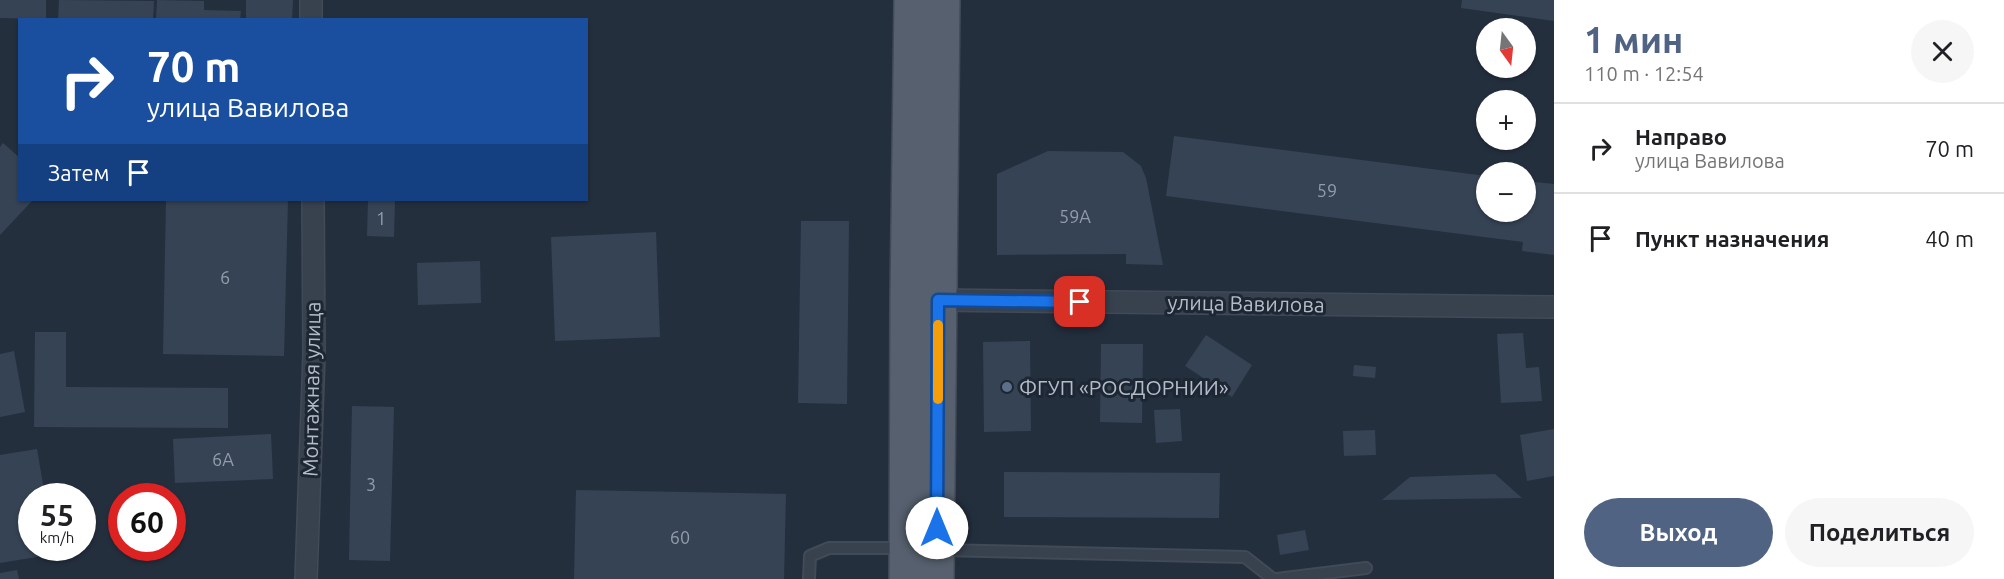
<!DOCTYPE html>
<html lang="ru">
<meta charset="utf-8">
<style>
:root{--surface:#fff;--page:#f6f6f6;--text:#202124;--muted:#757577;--line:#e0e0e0;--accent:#506383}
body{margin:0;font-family:Ubuntu,sans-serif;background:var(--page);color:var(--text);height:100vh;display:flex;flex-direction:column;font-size:22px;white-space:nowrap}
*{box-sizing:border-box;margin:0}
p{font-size:20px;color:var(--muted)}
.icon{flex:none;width:33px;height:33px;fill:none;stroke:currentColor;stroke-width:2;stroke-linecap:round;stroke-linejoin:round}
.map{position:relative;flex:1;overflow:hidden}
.drawer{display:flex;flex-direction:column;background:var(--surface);width:450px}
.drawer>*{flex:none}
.banner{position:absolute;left:18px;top:18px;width:570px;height:183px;border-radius:0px;box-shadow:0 2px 4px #0004;background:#1a4fa0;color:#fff;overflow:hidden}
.needle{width:39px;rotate:165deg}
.fabs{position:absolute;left:1476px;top:18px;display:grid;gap:12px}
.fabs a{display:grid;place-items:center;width:60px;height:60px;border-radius:50%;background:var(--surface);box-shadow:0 2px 4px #0004;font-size:30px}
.speed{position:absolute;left:18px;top:483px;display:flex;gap:12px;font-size:30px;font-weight:700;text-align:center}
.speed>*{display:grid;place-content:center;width:78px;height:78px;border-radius:50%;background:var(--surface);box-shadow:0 2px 4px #0004;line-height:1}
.speed small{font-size:15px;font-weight:400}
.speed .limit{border:9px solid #d22;background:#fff;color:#111}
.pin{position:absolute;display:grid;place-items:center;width:51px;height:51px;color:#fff;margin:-26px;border-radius:12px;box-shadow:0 3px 9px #0006}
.me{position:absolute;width:66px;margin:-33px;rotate:0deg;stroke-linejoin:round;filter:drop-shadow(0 0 4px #0008)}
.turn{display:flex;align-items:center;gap:21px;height:126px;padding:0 30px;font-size:27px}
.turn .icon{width:78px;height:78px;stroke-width:2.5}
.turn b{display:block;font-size:42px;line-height:51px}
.then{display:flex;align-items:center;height:57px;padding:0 30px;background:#0003;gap:12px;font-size:22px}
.round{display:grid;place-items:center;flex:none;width:63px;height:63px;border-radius:32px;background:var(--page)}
.headline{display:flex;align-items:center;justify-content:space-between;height:102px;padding:0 30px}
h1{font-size:36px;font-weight:600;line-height:45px;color:var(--accent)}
.button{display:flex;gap:12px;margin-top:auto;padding:12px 30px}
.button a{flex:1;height:69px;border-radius:36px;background:var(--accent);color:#fff;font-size:24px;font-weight:600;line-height:69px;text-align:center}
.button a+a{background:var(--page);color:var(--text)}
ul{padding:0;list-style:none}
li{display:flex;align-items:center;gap:18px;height:90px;padding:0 30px;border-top:2px solid var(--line)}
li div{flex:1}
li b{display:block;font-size:22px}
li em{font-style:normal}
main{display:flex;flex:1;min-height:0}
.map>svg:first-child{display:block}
.building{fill:#364354}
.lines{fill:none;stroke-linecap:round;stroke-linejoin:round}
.service-casing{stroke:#414a57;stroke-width:14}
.minor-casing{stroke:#414a57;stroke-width:24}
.primary-casing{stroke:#414a57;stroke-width:36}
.service{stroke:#38414e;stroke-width:10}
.minor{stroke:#38414e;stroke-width:21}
.primary{stroke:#56606e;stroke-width:33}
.route-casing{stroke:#114b97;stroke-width:15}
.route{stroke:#1a73e8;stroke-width:10}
.slow{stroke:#f59e0b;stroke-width:10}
.service-dot{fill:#5c6f8a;stroke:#1d2633;stroke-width:2}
.labels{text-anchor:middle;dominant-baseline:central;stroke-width:6;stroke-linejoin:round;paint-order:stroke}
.number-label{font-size:18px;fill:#929caa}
.street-label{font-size:21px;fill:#b4bcc9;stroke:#1d2633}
.poi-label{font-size:21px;fill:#b4bcc9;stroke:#1d2633;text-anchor:start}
</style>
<main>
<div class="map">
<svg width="1554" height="579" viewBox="0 0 1554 579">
<rect width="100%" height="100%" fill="#242f3e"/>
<path class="building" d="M0,0H46V19L0,18Z
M59,0L154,1L153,20H58Z
M157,0L204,1V10L241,11L240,20H156Z
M246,0H293L292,20H246Z
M1462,0H1554V21L1461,8Z
M1174,136L1486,176V212H1526V181L1554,184V255L1522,251L1523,242L1166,196Z
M3,143L20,158V200H33L0,235V147Z
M1048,151L1123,152L1141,166L1146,178L1163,265L1126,264V254L997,255V174Z
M166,200H288L284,356L163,354Z
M368,200H395L394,237L367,236Z
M801,221H849L847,404L798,403Z
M656,232L660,337L555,341L551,237Z
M480,261L481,303L418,305L417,263Z
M35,332H66V387L228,388V428L34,427Z
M1523,333L1526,368L1539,367L1542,401L1501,403L1497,334Z
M1206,335L1252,365L1232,397L1185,366Z
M1030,341L1031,431L984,432L983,342Z
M1101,344H1143L1142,423L1100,422Z
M14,351L25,412L0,417V354Z
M1354,365L1376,367L1375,378L1353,376Z
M352,406L394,407L390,561L349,560Z
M1180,409L1182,441L1156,443L1154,410Z
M1554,429V476L1527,481L1520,435Z
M1375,430L1376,455L1344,456L1343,431Z
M271,434L273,479L175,483L173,439Z
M37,449L45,496H32V548H54L55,554L0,563V455Z
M1004,472L1220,473L1219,518L1004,517Z
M1495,474L1522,498L1382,500L1410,477Z
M576,490L786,494L784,579H574Z
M1305,530L1309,550L1280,555L1277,535Z
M17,570L19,579H0V573Z"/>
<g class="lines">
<g class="service-casing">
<path id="service" d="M940,550L1245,557L1273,579
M809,579L810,556L829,548H903
M1277,579L1366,568"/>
</g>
<g class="minor-casing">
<path id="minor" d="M311,0V20
M938,300L1554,307
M306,579L314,354L313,200"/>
</g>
<g class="primary-casing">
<path id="primary" d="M906,579L907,299L911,0
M937,579L943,0"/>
</g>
<use href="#service" class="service"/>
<use href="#minor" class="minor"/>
<use href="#primary" class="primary"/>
</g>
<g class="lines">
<g class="route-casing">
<path id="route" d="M937,528L938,300L1080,302"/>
</g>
<use href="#route" class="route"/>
<path class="slow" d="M938,399V325"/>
</g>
<circle class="service-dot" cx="1007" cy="387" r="6"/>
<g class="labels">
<g class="number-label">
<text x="1327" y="190">59</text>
<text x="1075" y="216">59А</text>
<text x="381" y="218">1</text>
<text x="225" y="277">6</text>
<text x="223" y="459">6А</text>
<text x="371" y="484">3</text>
<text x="680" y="537">60</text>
</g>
<g class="street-label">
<text transform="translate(1246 303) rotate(1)">улица Вавилова</text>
<text transform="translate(311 389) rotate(-89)">Монтажная улица</text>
</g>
<g class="poi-label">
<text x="1019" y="387">ФГУП «РОСДОРНИИ»</text>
</g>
</g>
</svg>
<div class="fabs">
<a><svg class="needle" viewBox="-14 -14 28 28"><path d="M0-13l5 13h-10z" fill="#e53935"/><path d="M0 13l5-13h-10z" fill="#757577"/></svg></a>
<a>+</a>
<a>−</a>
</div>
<div class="speed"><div>55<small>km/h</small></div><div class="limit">60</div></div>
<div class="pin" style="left:1080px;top:302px;background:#d93025"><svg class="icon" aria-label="arrive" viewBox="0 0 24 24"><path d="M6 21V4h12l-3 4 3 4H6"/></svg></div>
<svg class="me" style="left:937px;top:528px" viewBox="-20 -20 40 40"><circle r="19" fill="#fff"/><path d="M0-13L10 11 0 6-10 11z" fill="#1a73e8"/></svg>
<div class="banner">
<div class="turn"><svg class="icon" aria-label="right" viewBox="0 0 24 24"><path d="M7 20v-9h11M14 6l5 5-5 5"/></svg><div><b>70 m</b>улица Вавилова</div></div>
<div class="then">Затем<svg class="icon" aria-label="arrive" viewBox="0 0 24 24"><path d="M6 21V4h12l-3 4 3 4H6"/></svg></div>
</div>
</div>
<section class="drawer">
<div class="headline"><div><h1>1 мин</h1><p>110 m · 12:54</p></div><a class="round"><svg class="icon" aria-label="close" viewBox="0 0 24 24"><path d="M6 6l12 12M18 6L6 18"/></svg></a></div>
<ul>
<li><svg class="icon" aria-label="right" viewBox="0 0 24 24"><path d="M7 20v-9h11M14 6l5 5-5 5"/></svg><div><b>Направо</b><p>улица Вавилова</p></div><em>70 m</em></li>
<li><svg class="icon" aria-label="arrive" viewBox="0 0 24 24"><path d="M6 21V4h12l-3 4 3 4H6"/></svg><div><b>Пункт назначения</b></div><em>40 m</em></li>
</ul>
<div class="button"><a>Выход</a><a>Поделиться</a></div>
</section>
</main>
